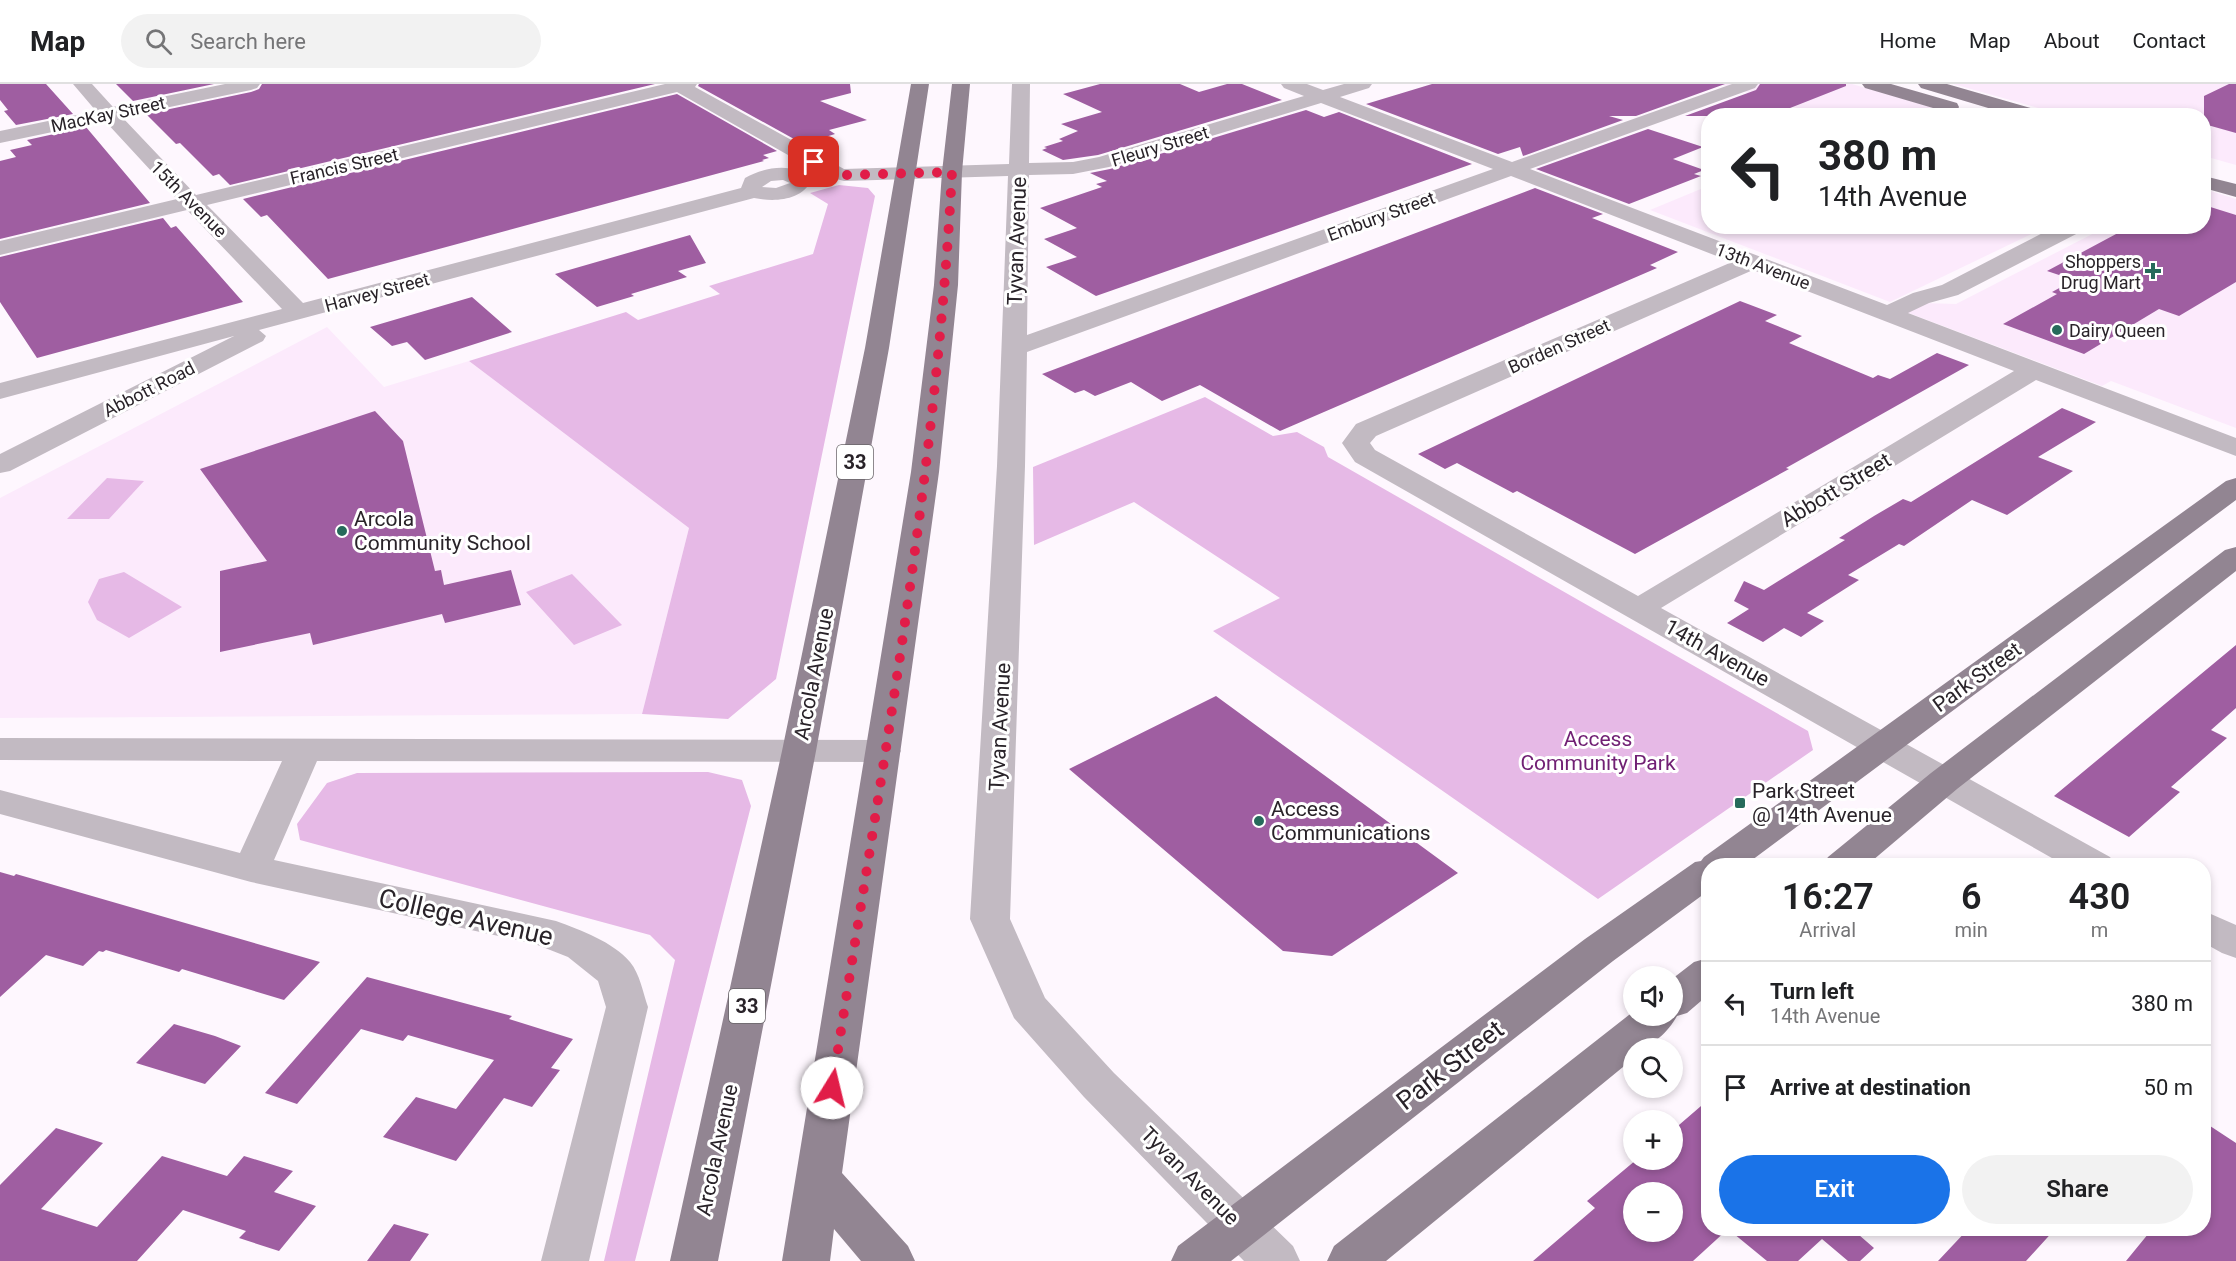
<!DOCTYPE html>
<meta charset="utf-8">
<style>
:root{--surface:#fff;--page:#f2f2f2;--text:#202124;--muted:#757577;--line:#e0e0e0;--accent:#1a73e8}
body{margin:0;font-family:Roboto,sans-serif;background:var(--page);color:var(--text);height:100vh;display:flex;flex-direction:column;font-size:22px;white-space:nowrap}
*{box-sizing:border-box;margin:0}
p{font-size:20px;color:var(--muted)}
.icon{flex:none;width:33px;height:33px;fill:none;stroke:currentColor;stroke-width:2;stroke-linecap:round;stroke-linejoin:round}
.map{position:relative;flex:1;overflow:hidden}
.details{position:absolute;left:1701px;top:774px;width:510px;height:378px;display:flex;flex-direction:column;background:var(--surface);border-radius:24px;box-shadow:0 3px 9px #0003}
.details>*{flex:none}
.guide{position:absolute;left:1701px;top:24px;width:510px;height:126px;border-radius:24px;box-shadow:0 3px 9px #0003;background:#fff;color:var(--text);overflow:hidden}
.controls{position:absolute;left:1623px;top:882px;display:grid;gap:12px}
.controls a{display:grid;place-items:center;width:60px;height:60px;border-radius:50%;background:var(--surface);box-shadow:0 3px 9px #0003;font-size:30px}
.pin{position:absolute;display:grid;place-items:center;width:51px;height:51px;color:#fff;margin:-26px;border-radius:12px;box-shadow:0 3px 9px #0006}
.me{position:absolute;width:66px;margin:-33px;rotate:9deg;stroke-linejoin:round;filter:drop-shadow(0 0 4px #0008)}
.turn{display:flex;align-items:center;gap:21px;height:126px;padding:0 18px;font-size:27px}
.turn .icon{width:78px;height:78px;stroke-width:2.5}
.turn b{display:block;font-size:42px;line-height:51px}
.eta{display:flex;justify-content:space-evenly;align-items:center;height:102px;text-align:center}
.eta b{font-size:36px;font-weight:600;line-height:42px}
.action{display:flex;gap:12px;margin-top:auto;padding:12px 18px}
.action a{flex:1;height:69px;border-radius:36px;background:var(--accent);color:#fff;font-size:24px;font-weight:600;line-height:69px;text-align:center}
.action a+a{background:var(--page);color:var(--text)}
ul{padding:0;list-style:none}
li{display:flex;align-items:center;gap:18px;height:84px;padding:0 18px;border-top:2px solid var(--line)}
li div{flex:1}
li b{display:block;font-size:22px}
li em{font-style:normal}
header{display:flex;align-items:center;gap:36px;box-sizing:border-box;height:84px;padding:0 30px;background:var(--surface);border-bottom:2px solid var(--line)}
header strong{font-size:28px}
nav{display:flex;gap:33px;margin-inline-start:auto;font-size:21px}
.search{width:420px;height:54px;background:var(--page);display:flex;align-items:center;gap:15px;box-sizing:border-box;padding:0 21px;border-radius:33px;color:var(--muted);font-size:22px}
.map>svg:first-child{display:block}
.built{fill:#fceafc}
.green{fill:#e6b9e6}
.building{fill:#9f5ea1;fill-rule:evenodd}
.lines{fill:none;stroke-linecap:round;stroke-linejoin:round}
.minor{fill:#c2bac2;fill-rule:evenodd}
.major{fill:#928592;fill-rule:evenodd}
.route{stroke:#e11d48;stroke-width:10;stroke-dasharray:0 18}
.poi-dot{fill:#266a5b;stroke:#fff;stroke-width:2}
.labels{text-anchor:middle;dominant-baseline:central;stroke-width:6;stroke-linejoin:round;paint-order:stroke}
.far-street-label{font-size:18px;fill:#292329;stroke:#fff}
.far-poi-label{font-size:18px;fill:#292329;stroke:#fff;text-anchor:end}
.shield{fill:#fff;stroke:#696569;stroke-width:1.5}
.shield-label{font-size:20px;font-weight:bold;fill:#292329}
.street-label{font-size:21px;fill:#292329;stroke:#fff}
.poi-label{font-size:21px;fill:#292329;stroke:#fff;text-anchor:start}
.park-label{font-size:21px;fill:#712074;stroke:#fff}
.near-street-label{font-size:26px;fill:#292329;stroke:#fff}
</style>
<header>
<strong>Map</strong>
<div class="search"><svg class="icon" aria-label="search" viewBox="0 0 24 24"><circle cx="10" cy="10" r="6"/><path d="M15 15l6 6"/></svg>Search here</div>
<nav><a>Home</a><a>Map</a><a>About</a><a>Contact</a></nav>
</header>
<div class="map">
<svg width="2236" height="1177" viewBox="0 0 2236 1177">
<rect width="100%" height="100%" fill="#fef7fe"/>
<path class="built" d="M1719,0H1852L1958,31H1820Z
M1953,0H2236V81L2204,72V32L2063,31Z
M1708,102V142L2046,143L1890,218L1650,126Z
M2204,105L2236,115V344L2111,297L2102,302L1906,228L1923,219L1956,220L2106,143L2204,142Z
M327,243L384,303L469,277L689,444L642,630L0,634V414Z"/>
<path class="green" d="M839,101L868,104L875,112L776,595L728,635L642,630L689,444L469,277L626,228L638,236L720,210L709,202L813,170L828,120L810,109Z
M1205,313L1273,352L1297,348L1324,363L1328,373L1808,647L1813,666L1598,815L1213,547L1280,514L1134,418L1034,461L1033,383Z
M107,394L144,397L109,435H67Z
M124,488L182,523L129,554L97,536L88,518L99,495Z
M572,490L622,541L574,561L526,508Z
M708,688L742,696L751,722L635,1177H604L675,876L650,851L300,756L297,740L327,699L357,689Z"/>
<path class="building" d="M0,0H46L73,30L16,41L4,27L8,26L0,16Z
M116,0H214L133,17Z
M262,0H655L230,101L219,90L213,92L180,59L176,60L146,30L251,8L259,5Z
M699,0H850L851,9L820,17L867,36L829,46L835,50L803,60L698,2Z
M1100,0H1180L1199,8L1227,0H1242L1282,16L1098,71L1063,76L1042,66L1047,64L1044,63L1063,57L1059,55L1078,47L1061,40L1102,28L1063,10Z
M1432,0H1725L1636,32H1609L1623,36L1523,72L1520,63L1498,70L1366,20Z
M1760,0H1846V2L1770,32H1685L1756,6Z
M2229,0H2236V49L2204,40V12Z
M677,10L777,67L763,71L769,74L762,76L764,77L328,195L267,131L261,133L243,115Z
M1306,26L1324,33L1339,28L1472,80L1096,212L1046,183L1077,173L1044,155L1077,144L1040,124L1102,103L1096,100L1107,97L1090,89L1110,85Z
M86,43L150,119L0,155V77L16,73L10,66L32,61L27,56Z
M1648,45L1703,63L1673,75L1704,86L1694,90L1701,92L1629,120L1536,85Z
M1535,104L1603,130L1592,134L1678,168L1650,181L1657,184L1280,347L1200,301L1162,317L1131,298L1095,312L1084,306L1075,309L1042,290Z
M2204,121L2236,131V198L2179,232L2159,225L2084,270L2003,240L2057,210L2052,208L2074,196L2047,187L2131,142H2204Z
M163,134L171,144L176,142L243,218L37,274L0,218V173Z
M690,151L706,179L678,187L687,193L631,210L634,212L597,223L555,190Z
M472,213L512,248L425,276L407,258L392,262L370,243Z
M1740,217L1777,231L1765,237L1802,252L1789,259L1873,294L1878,291L1890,295L1937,269L1969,281L1786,384L1789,385L1635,470L1517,407L1513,409L1457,379L1445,385L1418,370Z
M2062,324L2096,338L2038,373L2073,387L2007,431L1972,416L1904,462L1899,460L1848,491L1859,496L1807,529L1824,537L1801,553L1784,544L1763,558L1727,539L1749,525L1734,517L1744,497L1764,506L1845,456L1839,454L1874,432L1903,415L1911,418Z
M375,327L403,357L435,487L441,486L444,501L511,486L521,521L445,539L442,530L313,561L310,549L220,568V487L267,477L200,385Z
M2236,561V624L2211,646L2227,654L2171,703L2180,708L2129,753L2054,712Z
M1216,612L1458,789L1332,872L1283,867L1069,685Z
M0,788L14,792L16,790L320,878L284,916L182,885L179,888L106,866L103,868L99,867L83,882L46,871L0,913Z
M367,893L512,932L509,935L573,955L551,984L560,986L532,1023L504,1014L456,1077L383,1053L416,1013L456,1025L494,976L408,951L403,957L361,945L297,1020L265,1009Z
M174,940L215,952L241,962L205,1000L136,979Z
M1708,1016V1144H1851L1874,1164L1860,1177H1848L1822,1155L1798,1177H1767L1728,1145L1693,1177H1533L1595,1124L1587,1117L1636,1076H1672V1047ZM1634,1108H1672V1148H1634Z
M2204,1038L2236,1059V1177H2126L2153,1144H2204Z
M56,1044L103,1059L41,1125L97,1143L162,1072L227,1092L244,1072L293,1087L274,1108L316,1122L279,1167L239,1154L246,1147L183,1126L137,1177H0V1101Z
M394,1140L429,1150L410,1177H367Z
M1969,1144H2056L2026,1177H1938Z"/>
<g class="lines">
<path class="minor" d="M73,0H92L113,23L225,0H260L257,4L251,6L122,33L196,111L665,0H697L695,3L844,85L1009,80L1012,0H1030L1029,79L1073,78L1099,73L1304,12L1284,4L1281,0H1307L1323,6L1344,0H1372L1369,4L1340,13L1512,78L1732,0H1758L1755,4L1530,85L1887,221L1913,209L1942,201L2056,142H2085L2082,147L1958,211L1929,219L1908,229L2236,354V372L2036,296L1661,524L2110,773L2116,782H2066L1355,378L1342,359L1356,340L1732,178L1511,92L1027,268L1025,382L1010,835L1045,914L1114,989L1293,1162L1300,1177H1244L1084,1013L1014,934L970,835L997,382L1008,92L844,97L825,92L677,8L207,121L303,219L741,104L745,94C763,83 797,77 811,97C801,117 774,118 754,114L259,246L266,252L263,257L10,387L0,389V370L234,252L0,315V299L282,225L187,126L0,171V157L177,115L105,37L0,59V47L96,27ZM1321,19L1493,85L1027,251L1029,91L1073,90L1109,83ZM783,96L790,99L776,104L762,103L771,97ZM1753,186L2014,287L1638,512L1375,366L1370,359L1376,352Z
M0,654L884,656L896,659L901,667L896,675L884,678L317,677L274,776L556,837C581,846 613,858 630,878C640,890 643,909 648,923L589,1177H541L606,923L598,897L568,873L535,860L251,798L0,730V706L240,769L282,677L0,676Z
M2204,827L2236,841V874L2222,869L2204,859Z"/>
<path class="major" d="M911,0H929L889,264L816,667L718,1177H670L782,667L865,264Z
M952,0H970L962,88L958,201L939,388L842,1089L908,1162L915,1177H861L834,1145L830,1177H782L911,388L934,201L942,88Z
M1862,0H1891L1957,19L1959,23L1957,27L1950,29L1865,4Z
M1918,0H1947L2044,28L2046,32H2015L1921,4Z
M2204,92L2236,100V113L2204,104Z
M2236,394V416L1744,782H1708V807L1613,877L1231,1177H1171L1178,1162L1585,855L1695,778L1701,777L1704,773L2226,397Z
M2236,463V487L1957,705L1866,782H1822L1828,773L1931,689L2225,466Z
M1708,874V911L1687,929L1677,932C1668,948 1652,964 1634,964V974L1386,1177H1327L1334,1162L1634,927V932H1672V895L1694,878Z"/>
</g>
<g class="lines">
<path class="route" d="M814,78L832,88L844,91L952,88C936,396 879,700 832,1004"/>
</g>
<g class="poi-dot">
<path d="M2150 178h6v6h6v6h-6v6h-6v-6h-6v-6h6z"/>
<circle cx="2057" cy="246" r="6"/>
<circle cx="342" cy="447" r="6"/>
<rect x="1734" y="713" width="12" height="12" rx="3"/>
<circle cx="1259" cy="737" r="6"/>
</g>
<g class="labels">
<g class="far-street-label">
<text transform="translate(108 30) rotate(-12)">MacKay Street</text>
<text transform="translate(1160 62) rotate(-17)">Fleury Street</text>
<text transform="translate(344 82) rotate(-13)">Francis Street</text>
<text transform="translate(189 115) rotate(45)">15th Avenue</text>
<text transform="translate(1381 132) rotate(-20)">Embury Street</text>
<text transform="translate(1763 182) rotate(21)">13th Avenue</text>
<text transform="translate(377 208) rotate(-15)">Harvey Street</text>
<text transform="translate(1559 262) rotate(-24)">Borden Street</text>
<text transform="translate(149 305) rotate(-27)">Abbott Road</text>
</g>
<g class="far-poi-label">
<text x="2141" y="177">Shoppers<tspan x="2141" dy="21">Drug Mart</tspan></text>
<text x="2069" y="246" text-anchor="start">Dairy Queen</text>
</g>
<g class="shield">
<rect x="837" y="361" width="36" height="34" rx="4.5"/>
<rect x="729" y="905" width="36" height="34" rx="4.5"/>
</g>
<g class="shield-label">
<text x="855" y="378">33</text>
<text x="747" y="922">33</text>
</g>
<g class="street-label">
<text transform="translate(1017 157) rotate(-88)">Tyvan Avenue</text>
<text transform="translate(1836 406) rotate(-31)">Abbott Street</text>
<text transform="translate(1717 569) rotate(29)">14th Avenue</text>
<text transform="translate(814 590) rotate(-79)">Arcola Avenue</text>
<text transform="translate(1977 593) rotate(-36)">Park Street</text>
<text transform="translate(1000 643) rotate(-87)">Tyvan Avenue</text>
<text transform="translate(717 1066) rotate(-78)">Arcola Avenue</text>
<text transform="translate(1190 1092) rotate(45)">Tyvan Avenue</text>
</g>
<g class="poi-label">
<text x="354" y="435">Arcola<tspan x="354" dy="24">Community School</tspan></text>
<text x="1752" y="707">Park Street<tspan x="1752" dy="24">@ 14th Avenue</tspan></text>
<text x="1271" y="725">Access<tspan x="1271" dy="24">Communications</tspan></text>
</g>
<g class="park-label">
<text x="1598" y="655">Access<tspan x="1598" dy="24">Community Park</tspan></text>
</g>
<g class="near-street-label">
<text transform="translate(466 833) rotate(13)">College Avenue</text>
<text transform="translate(1450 981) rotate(-38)">Park Street</text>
</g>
</g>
</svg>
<div class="controls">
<a><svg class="icon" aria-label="sound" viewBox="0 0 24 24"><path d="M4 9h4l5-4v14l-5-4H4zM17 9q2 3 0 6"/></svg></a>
<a><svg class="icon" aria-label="search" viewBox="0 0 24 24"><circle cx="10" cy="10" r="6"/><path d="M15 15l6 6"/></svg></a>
<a>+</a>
<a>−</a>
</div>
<div class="pin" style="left:814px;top:78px;background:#d93025"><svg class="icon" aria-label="arrive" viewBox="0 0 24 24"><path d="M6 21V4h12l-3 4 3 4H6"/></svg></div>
<svg class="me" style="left:832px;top:1004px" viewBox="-20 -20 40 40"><circle r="19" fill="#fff"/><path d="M0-13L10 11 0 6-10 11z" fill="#e11d48"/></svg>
<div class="guide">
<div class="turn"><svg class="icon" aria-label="left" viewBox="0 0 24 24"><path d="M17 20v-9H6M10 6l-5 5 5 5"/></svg><div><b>380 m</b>14th Avenue</div></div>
</div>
<section class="details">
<div class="eta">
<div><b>16:27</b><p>Arrival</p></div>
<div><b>6</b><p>min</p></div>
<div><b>430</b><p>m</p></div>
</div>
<ul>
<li><svg class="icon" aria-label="left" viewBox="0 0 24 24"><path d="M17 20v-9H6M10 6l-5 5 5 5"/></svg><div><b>Turn left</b><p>14th Avenue</p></div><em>380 m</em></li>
<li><svg class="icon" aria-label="arrive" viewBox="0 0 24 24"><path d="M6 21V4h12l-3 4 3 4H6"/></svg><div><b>Arrive at destination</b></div><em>50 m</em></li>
</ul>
<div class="action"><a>Exit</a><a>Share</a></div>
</section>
</div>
